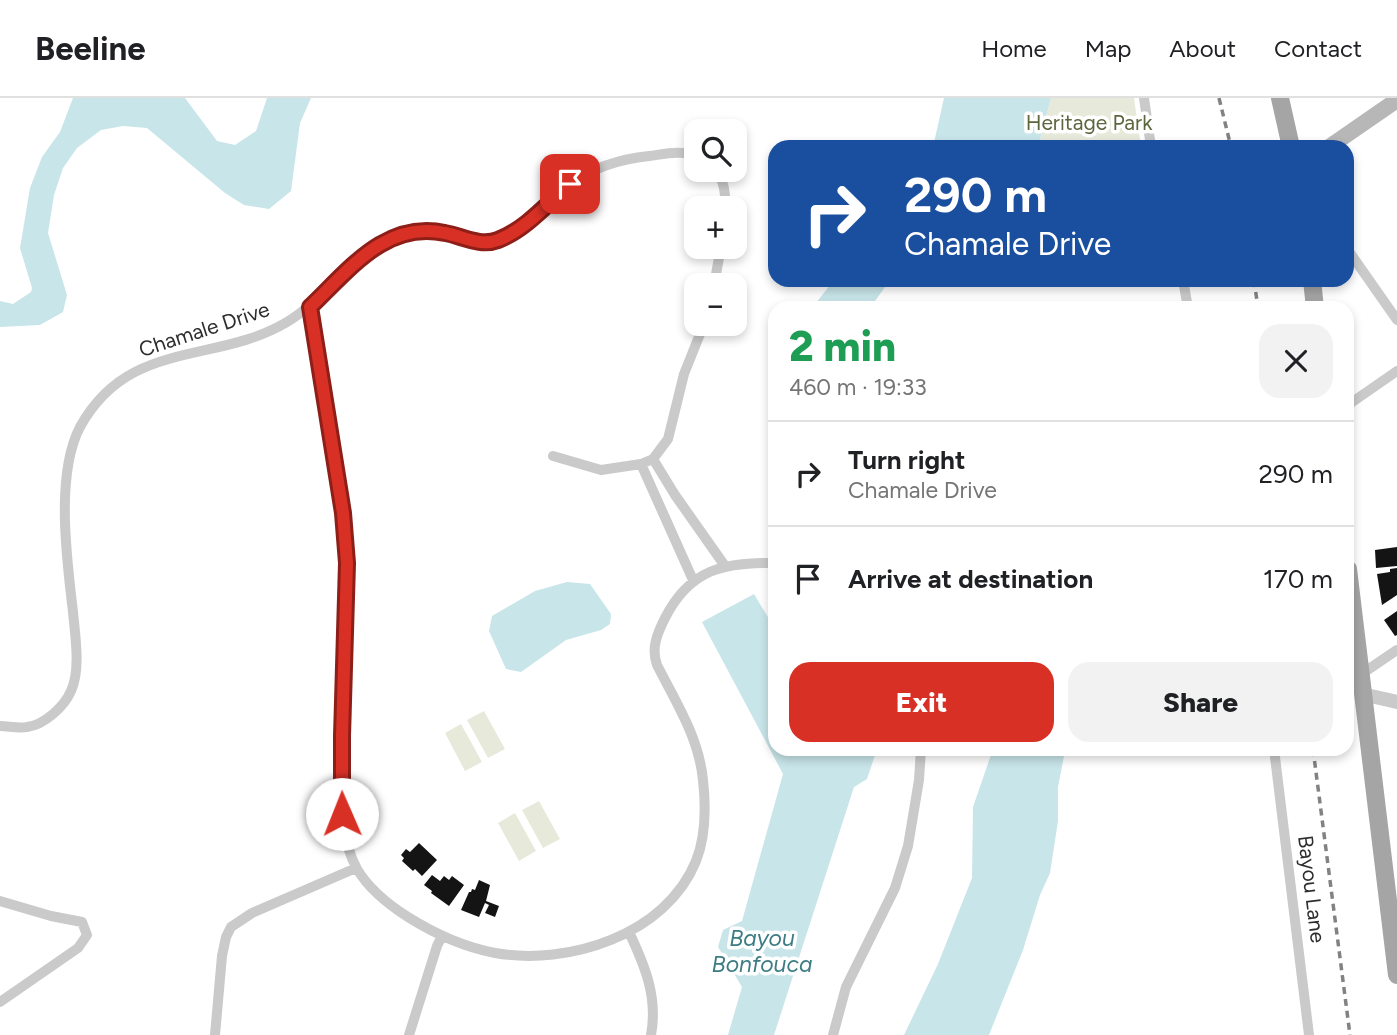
<!DOCTYPE html>
<meta charset="utf-8">
<style>
:root{--surface:#fff;--page:#f2f2f2;--text:#202124;--muted:#757577;--line:#e0e0e0;--accent:#d93025}
body{margin:0;font-family:Figtree,sans-serif;background:var(--page);color:var(--text);height:100vh;display:flex;flex-direction:column;font-size:26px;white-space:nowrap}
*{box-sizing:border-box;margin:0}
p{font-size:23px;color:var(--muted)}
.icon{flex:none;width:38px;height:38px;fill:none;stroke:currentColor;stroke-width:2;stroke-linecap:round;stroke-linejoin:round}
.map{position:relative;flex:1;overflow:hidden}
.drawer{position:absolute;left:768px;top:203px;width:586px;height:455px;display:flex;flex-direction:column;background:var(--surface);border-radius:21px;box-shadow:0 4px 10px #0003}
.drawer>*{flex:none}
.guide{position:absolute;left:768px;top:42px;width:586px;height:147px;border-radius:21px;box-shadow:0 4px 10px #0003;background:#1a4fa0;color:#fff;overflow:hidden}
.buttons{position:absolute;left:684px;top:21px;display:grid;gap:14px}
.buttons a{display:grid;place-items:center;width:63px;height:63px;border-radius:14px;background:var(--surface);box-shadow:0 4px 10px #0003;font-size:35px}
.pin{position:absolute;display:grid;place-items:center;width:60px;height:60px;color:#fff;margin:-30px;border-radius:14px;box-shadow:0 4px 10px #0006}
.me{position:absolute;width:77px;margin:-38px;rotate:359deg;stroke-linejoin:round;filter:drop-shadow(0 0 5px #0008)}
.turn{display:flex;align-items:center;gap:24px;height:147px;padding:0 21px;font-size:32px}
.turn .icon{width:91px;height:91px;stroke-width:2.5}
.turn b{display:block;font-size:49px;line-height:60px}
.round{display:grid;place-items:center;flex:none;width:74px;height:74px;border-radius:21px;background:var(--page)}
.summary{display:flex;align-items:center;justify-content:space-between;height:119px;padding:0 21px}
h1{font-size:42px;font-weight:800;line-height:52px;color:#1e9e55}
.primary-button{display:flex;gap:14px;margin-top:auto;padding:14px 21px}
.primary-button a{flex:1;height:80px;border-radius:21px;background:var(--accent);color:#fff;font-size:28px;font-weight:800;line-height:80px;text-align:center}
.primary-button a+a{background:var(--page);color:var(--text)}
ul{padding:0;list-style:none}
li{display:flex;align-items:center;gap:21px;height:105px;padding:0 21px;border-top:2px solid var(--line)}
li div{flex:1}
li b{display:block;font-size:26px}
li em{font-style:normal}
header{display:flex;align-items:center;gap:42px;box-sizing:border-box;height:98px;padding:0 35px;background:var(--surface);border-bottom:2px solid var(--line)}
header strong{font-size:33px}
nav{display:flex;gap:38px;margin-inline-start:auto;font-size:24px}
.map>svg:first-child{display:block}
.green{fill:#e7eadb}
.water{fill:#c8e5e9}
.building{fill:#141414}
.lines{fill:none;stroke-linecap:round;stroke-linejoin:round}
.minor{stroke:#cacaca;stroke-width:10}
.tertiary{stroke:#cacaca;stroke-width:14}
.secondary{stroke:#b7b7b7;stroke-width:16}
.primary{stroke:#a5a5a5;stroke-width:18}
.rail{stroke:#828282;stroke-width:3.5;stroke-dasharray:7 5;stroke-linecap:butt}
.route-casing{stroke:#8d1f18;stroke-width:18}
.route{stroke:#d93025;stroke-width:12}
.labels{text-anchor:middle;dominant-baseline:central;stroke-width:7;stroke-linejoin:round;paint-order:stroke}
.park-label{font-size:21px;fill:#5c663d;stroke:#fff}
.street-label{font-size:21px;fill:#2d2d2d;stroke:#fff}
.water-label{font-size:23px;font-style:italic;fill:#3e7c84;stroke:#fff}
</style>
<header>
<strong>Beeline</strong>
<nav><a>Home</a><a>Map</a><a>About</a><a>Contact</a></nav>
</header>
<div class="map">
<svg width="1397" height="937" viewBox="0 0 1397 937">
<rect width="100%" height="100%" fill="#fff"/>
<path class="green" d="M1051,0H1134L1141,49H1038Z
M484,613L505,651L488,660L467,622Z
M461,626L482,664L465,673L445,635Z
M539,703L560,741L543,750L522,712Z
M515,715L536,753L519,763L498,725Z"/>
<path class="water" d="M73,0H185L217,43L235,47L256,33L267,0H311L300,25L291,93L269,111L244,107L225,95L147,30L123,28L101,32L77,50L63,70L54,97L48,135L67,197L63,214L40,227L0,229V203L13,206L31,194L32,190L20,150L30,90L42,59L60,34Z
M944,0H1051L1038,49H933Z
M834,182H890L870,210H812Z
M567,484L590,486L611,516L610,526L601,532L566,542L521,574L506,571L489,533L492,518L535,493Z
M754,496L775,531V651H877L867,681L854,689L774,937H728L742,889L718,849L723,832L742,823L783,676L702,524Z
M993,651H1069L1064,658L1058,689V723L1050,775L1040,797L1023,852L989,937H904L938,866L972,780L973,709Z"/>
<path class="building" d="M1397,449V468L1376,470L1375,452Z
M1397,470V497L1382,507L1377,476L1390,474V471Z
M1397,513V537L1395,538L1384,522Z
M419,745L437,762L422,778L415,771L413,773L402,763L404,760L401,757L406,751L410,754Z
M432,777L440,783L444,778L449,782L452,778L464,787L449,808L431,795L432,793L424,787Z
M479,782L490,787L486,803L499,808L495,819L485,815L489,807L485,805L479,819L461,812L469,794H471L472,791L475,792Z"/>
<g class="lines">
<path class="minor" d="M1144,0L1151,49
M715,72C725,82 725,97 726,110
M1348,152L1397,222
M1183,182L1188,210
M714,187L721,149
M311,209C318,259 326,310 334,360C340,395 346,431 347,466C348,531 342,596 342,661C342,696 339,739 357,771C369,791 389,807 408,819C435,836 464,849 495,855C568,868 666,837 696,763C706,738 706,709 703,682C699,640 676,604 657,567C651,550 657,536 665,520C690,471 724,464 775,465
M1348,307L1397,273
M553,358L601,372L641,366L653,361L668,341L684,276L704,226
M653,361L675,397L725,468
M641,366L693,482
M1360,577L1397,552
M0,628C8,628 19,631 27,629C44,627 64,609 71,593C81,571 75,537 73,514C67,462 55,377 80,329C129,240 215,267 287,224C331,197 355,150 405,135C438,125 474,153 499,142C527,129 546,104 570,86C594,69 620,61 649,58C665,56 681,52 696,58
M1274,651L1309,937
M0,803L51,818L82,824L87,837L78,850L0,904
M629,834C645,868 658,899 651,937
M215,937L222,858L226,839L231,829L252,815L356,770
M409,937L437,848L442,838
M833,937L846,889L895,790L908,748L919,682L921,651"/>
<path class="tertiary" d="M1362,596L1397,604"/>
<path class="secondary" d="M1329,49L1397,2"/>
<path class="primary" d="M1280,0L1291,49
M1312,182L1315,210
M1348,471L1397,877"/>
<path class="rail" d="M1219,0L1231,49
M1254,182L1258,210
M1313,651L1350,937"/>
</g>
<g class="lines">
<g class="route-casing">
<path id="route" d="M342,716V638L347,465L343,415L310,209C349,172 386,122 445,135C462,138 480,149 498,142C525,132 548,105 570,86"/>
</g>
<use href="#route" class="route"/>
</g>
<g class="labels">
<g class="park-label">
<text x="1089" y="24">Heritage Park</text>
</g>
<g class="street-label">
<text transform="translate(204 231) rotate(-18)">Chamale Drive</text>
<text transform="translate(1312 791) rotate(83)">Bayou Lane</text>
</g>
<g class="water-label">
<text x="762" y="840">Bayou<tspan x="762" dy="26">Bonfouca</tspan></text>
</g>
</g>
</svg>
<div class="buttons">
<a><svg class="icon" aria-label="search" viewBox="0 0 24 24"><circle cx="10" cy="10" r="6"/><path d="M15 15l6 6"/></svg></a>
<a>+</a>
<a>−</a>
</div>
<div class="pin" style="left:570px;top:86px;background:#d93025"><svg class="icon" aria-label="arrive" viewBox="0 0 24 24"><path d="M6 21V4h12l-3 4 3 4H6"/></svg></div>
<svg class="me" style="left:342px;top:716px" viewBox="-20 -20 40 40"><circle r="19" fill="#fff"/><path d="M0-13L10 11 0 6-10 11z" fill="#d93025"/></svg>
<div class="guide">
<div class="turn"><svg class="icon" aria-label="right" viewBox="0 0 24 24"><path d="M7 20v-9h11M14 6l5 5-5 5"/></svg><div><b>290 m</b>Chamale Drive</div></div>
</div>
<section class="drawer">
<div class="summary"><div><h1>2 min</h1><p>460 m · 19:33</p></div><a class="round"><svg class="icon" aria-label="close" viewBox="0 0 24 24"><path d="M6 6l12 12M18 6L6 18"/></svg></a></div>
<ul>
<li><svg class="icon" aria-label="right" viewBox="0 0 24 24"><path d="M7 20v-9h11M14 6l5 5-5 5"/></svg><div><b>Turn right</b><p>Chamale Drive</p></div><em>290 m</em></li>
<li><svg class="icon" aria-label="arrive" viewBox="0 0 24 24"><path d="M6 21V4h12l-3 4 3 4H6"/></svg><div><b>Arrive at destination</b></div><em>170 m</em></li>
</ul>
<div class="primary-button"><a>Exit</a><a>Share</a></div>
</section>
</div>
